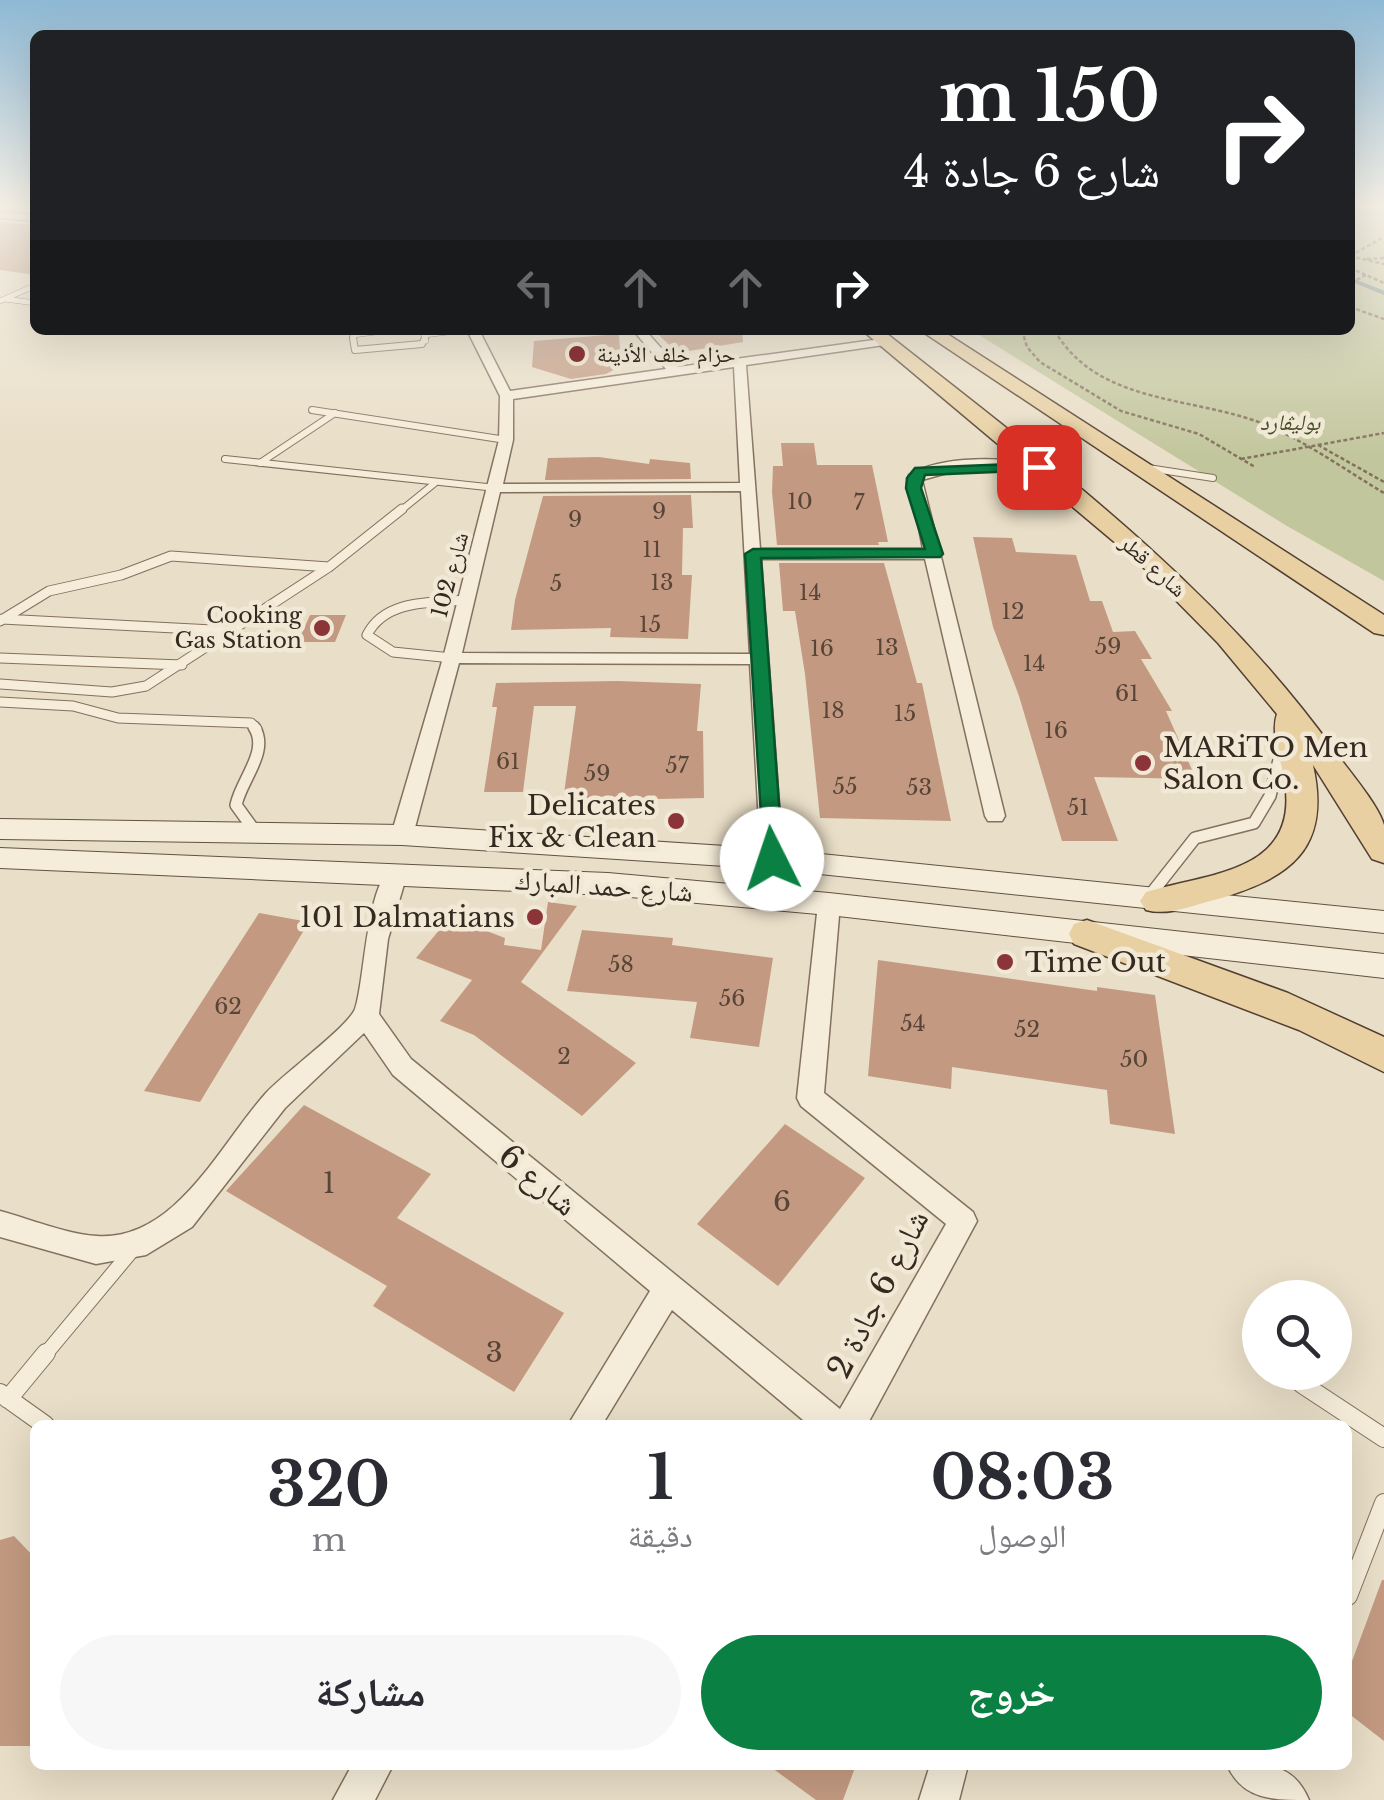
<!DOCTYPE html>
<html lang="ar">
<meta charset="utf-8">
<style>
:root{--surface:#fff;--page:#f7f7f7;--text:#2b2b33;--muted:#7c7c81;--accent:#0b8043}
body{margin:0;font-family:"Libre Baskerville","Noto Naskh Arabic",serif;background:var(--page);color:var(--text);direction:rtl;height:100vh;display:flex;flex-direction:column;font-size:38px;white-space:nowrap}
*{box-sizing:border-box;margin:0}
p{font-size:32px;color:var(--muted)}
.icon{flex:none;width:55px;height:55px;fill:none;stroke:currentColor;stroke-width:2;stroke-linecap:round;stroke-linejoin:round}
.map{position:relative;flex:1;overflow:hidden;direction:ltr}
.sheet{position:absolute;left:30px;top:1420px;width:1322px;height:350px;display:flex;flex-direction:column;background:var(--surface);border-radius:15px;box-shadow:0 10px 40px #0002;direction:rtl}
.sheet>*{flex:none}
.top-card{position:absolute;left:30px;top:30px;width:1325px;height:305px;border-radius:15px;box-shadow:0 10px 40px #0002;direction:rtl;background:#202124;color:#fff;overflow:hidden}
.tools{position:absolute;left:1242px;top:1280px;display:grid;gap:20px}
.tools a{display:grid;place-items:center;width:110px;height:110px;border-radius:50%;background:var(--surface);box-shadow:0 10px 40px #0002;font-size:50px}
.pin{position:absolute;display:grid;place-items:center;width:85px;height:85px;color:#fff;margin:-42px;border-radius:20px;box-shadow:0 5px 15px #0006}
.me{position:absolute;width:110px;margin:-55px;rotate:356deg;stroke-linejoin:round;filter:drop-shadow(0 0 8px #0008)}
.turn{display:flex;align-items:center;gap:35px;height:210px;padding:0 30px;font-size:45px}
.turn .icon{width:130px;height:130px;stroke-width:2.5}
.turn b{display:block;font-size:70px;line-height:85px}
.lanes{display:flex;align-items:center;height:95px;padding:0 30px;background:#0003;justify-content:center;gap:50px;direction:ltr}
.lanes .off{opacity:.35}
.eta{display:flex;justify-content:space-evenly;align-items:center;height:170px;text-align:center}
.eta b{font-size:60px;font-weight:700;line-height:70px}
.action{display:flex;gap:20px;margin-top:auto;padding:20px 30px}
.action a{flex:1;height:115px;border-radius:60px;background:var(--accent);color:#fff;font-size:40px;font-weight:700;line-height:115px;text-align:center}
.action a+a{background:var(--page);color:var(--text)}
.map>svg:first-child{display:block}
.green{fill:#c2c69c}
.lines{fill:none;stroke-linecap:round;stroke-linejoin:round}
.stream{stroke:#6f8b83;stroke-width:4}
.building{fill:#c39a81}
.service-far5-casing{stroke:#83705e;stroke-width:6}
.service-far4-casing{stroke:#83705e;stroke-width:8}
.service-far3-casing{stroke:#83705e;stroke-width:11}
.service-far2-casing{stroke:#83705e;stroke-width:14}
.service-far1-casing{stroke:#83705e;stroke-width:16}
.service-casing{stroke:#83705e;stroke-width:20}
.minor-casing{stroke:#83705e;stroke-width:3}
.secondary-casing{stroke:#645241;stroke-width:2}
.primary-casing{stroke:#513f32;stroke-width:3}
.path{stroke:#83705e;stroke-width:2.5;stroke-dasharray:4 2.5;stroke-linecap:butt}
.service-far5{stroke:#f5ecd9;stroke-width:5}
.service-far4{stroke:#f5ecd9;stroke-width:6}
.service-far3{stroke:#f5ecd9;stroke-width:9}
.service-far2{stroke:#f5ecd9;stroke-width:11}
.service-far1{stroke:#f5ecd9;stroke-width:14}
.service{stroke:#f5ecd9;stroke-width:18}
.minor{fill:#f5ecd9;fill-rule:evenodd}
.secondary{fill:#f5ecd9;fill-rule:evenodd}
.primary{fill:#e8d0a3;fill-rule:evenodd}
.route{fill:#0b8043;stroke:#07532c;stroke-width:2.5}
.poi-dot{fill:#8b3539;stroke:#f1e8d5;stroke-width:4}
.labels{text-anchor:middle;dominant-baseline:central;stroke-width:9;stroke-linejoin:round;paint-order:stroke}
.far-poi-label{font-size:22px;fill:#352920;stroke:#f1e8d5;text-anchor:start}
.far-park-label{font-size:22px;font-style:italic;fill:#464f29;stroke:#f1e8d5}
.number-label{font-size:22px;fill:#584538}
.far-street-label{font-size:22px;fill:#352920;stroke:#f1e8d5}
.poi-label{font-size:28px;fill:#352920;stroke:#f1e8d5;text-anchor:start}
.street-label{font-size:28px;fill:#352920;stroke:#f1e8d5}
.near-number-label{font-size:28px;fill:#584538}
.near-street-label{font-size:32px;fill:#352920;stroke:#f1e8d5}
</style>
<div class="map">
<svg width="1384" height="1800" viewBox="0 0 1384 1800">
<rect width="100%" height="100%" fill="#e9dec7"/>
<path class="green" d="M1350,205H1384V581L1287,526L971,330H1350Z"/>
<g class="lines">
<path class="stream" d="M1352,280L1384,293"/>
</g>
<path class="building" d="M0,222L35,225V275L0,270Z
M661,330H742L743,342L677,353L657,333H663Z
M619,334L621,366L606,374L571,379L532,367L534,341Z
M781,443H814L817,465H872L888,542H878L879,545H777L772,492L773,466H783Z
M599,457L649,464L650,459L690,463L691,479L545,480L548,458Z
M691,495L693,528H683L682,575H692L688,639L610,637L611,628L511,630L515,600L543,496Z
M973,537L1012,538L1016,552L1076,555L1090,601H1102L1113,632L1135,631L1152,659H1141L1172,711H1166L1196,779L1094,777L1118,841H1062L1019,696L993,627Z
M779,563H884L917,683H922L951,821L820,818L805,674L795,611H783Z
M310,615H346L335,642H298Z
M618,681L701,684L697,731H703L704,798L563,801L576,706H534L523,792H484L497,707H492L496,683Z
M548,902L577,906L521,982L636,1063L582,1116L474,1035L440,1021L472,980L416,958L450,917L505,938L504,945L541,950Z
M259,913L309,922L200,1102L144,1091Z
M582,930L673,938L672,945L773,958L759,1047L690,1038L697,1002L567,991Z
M878,960L1097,991V987L1155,995L1175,1134L1110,1124L1107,1090L952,1067L951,1089L868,1076Z
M304,1105L431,1174L397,1218L564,1313L514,1392L373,1306L387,1286L226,1191Z
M785,1124L865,1178L778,1286L697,1224Z
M14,1536L35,1558V1746H0V1540Z
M1382,1580H1384V1741L1348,1713V1672Z
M768,1765H856L843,1800H816Z"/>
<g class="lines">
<g class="service-far5-casing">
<path id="service-far5" d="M5,299L35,303
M0,301L34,286
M422,330L426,341
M424,335L463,330
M354,341L353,335L390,330"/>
</g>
<g class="service-far4-casing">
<path id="service-far4" d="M353,338L355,350L422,344L425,338
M312,410L506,440
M225,459L496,488
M260,463L335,413
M1148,468L1213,478
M399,512L435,483"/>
</g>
<g class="service-far3-casing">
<path id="service-far3" d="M2,619L232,631
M0,621L49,591L121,575L171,556L329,567
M0,658L182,665
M452,658L393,652L367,635C385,599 431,603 466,600
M0,684L112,692L146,686L329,567L402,509
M0,702L73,706L118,718L251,723L257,729"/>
</g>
<g class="service-far2-casing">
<path id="service-far2" d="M254,830L236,805C241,780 270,751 254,727
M1147,899L1195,838L1254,823L1270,796L1280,756L1288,752"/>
</g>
<g class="service-far1-casing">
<path id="service-far1" d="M44,1356L134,1248"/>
</g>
<g class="service-casing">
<path id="service" d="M1302,1384L1384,1438
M0,1393L45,1425
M8,1399L46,1353
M1348,1596L1384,1503"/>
</g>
<g class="minor-casing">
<path id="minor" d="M0,212L35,215V221L0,218Z
M467,330H479L510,391L666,369L633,330H645L678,367L888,338L890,341L884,345L746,365L760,549H923L909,475C943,454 1005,458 1044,464L1046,467L1039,471H954L922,480L1005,816L1002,821H988L985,816L925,559H761L783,859L780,864H764L761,859L750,664L459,663L413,835L410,840H394L391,835L443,658L499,440L500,396ZM734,367L740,483L503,484L513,440V399ZM741,491L750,654L462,653L500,492Z
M396,866L407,874L388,939L379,1014L411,1059L840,1409L946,1224L801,1106L797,1098L818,904L821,898H837L840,904L824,1093L973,1212L977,1221L867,1425H809L672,1310L602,1425H568L650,1291L393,1075L364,1033L285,1108L192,1227L146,1255L96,1264L0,1237V1211C30,1219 66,1234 97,1236C176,1241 220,1144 266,1093C283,1074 347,1028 355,1009C365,983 366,875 396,866Z
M352,1765H393L375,1800H333Z
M930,1765H968L959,1800H919Z
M1227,1765C1263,1765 1292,1760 1309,1800C1272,1800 1243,1800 1227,1765Z"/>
</g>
<g class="secondary-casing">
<path id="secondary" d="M0,819L402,825L772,849L1384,911V933L772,869L402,845L0,839Z
M0,848L608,873L829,893L1384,954V978L829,915L608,895L0,868Z"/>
</g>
<g class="primary-casing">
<path id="primary" d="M862,330H882C1044,458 1211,580 1333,749C1346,767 1378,804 1384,825C1384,836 1384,851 1384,863L1372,859L1313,765C1332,850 1289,879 1214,900C1192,906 1167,916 1146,910L1140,901L1146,892C1208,873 1299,873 1285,783C1282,762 1270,734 1277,714L1218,643L1137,561Z
M920,330H941L1384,615V635L1374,633Z
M1087,920L1288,993L1384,1037V1072L1299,1030L1074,944L1069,934L1074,924Z"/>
</g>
<path class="path" d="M1350,256L1384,237
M1350,256L1384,264
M1367,259L1384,258
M1350,268L1384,283
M1351,283L1366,275
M1350,307L1384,319
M1022,330L1027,347L1040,362L1121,411L1199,434L1255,467
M1058,336C1104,407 1201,396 1271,427C1311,445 1347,471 1384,493
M1318,445L1384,482
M1241,459L1384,433"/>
<use href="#service-far5" class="service-far5"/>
<use href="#service-far4" class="service-far4"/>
<use href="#service-far3" class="service-far3"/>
<use href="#service-far2" class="service-far2"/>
<use href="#service-far1" class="service-far1"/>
<use href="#service" class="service"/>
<use href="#minor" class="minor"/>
<use href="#secondary" class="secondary"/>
<use href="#primary" class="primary"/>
</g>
<linearGradient id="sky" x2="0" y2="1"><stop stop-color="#8eb8d4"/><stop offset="0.45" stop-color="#f5f0e6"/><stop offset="1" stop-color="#f5f0e6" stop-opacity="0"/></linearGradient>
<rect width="1384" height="457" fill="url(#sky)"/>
<path class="route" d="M1039,463L1046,467L1044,470L925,475L921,488L943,554L940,557L761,558L783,859L772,867L764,864L745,554L753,549H925L906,488L907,478L915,468Z"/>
<g class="poi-dot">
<circle cx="577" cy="354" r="10"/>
<circle cx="322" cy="628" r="10"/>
<circle cx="1143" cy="763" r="10"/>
<circle cx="676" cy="821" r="10"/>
<circle cx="535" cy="917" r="10"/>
<circle cx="1005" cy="962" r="10"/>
</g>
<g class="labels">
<g class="far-poi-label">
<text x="597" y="354">حزام خلف الأذينة</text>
<text x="302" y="615" text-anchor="end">Cooking<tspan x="302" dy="25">Gas Station</tspan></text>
</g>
<g class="far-park-label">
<text x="1290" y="422">بوليڤارد</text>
</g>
<g class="number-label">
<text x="800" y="501">10</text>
<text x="859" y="502">7</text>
<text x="659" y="511">9</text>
<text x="575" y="519">9</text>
<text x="652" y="549">11</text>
<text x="662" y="582">13</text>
<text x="556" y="583">5</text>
<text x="810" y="592">14</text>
<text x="1013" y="611">12</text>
<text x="650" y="624">15</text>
<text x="1108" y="646">59</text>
<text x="887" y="647">13</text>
<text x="822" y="648">16</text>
<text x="1034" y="663">14</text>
<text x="1127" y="693">61</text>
<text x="833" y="710">18</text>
<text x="905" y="713">15</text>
<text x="1056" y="730">16</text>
<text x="508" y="761">61</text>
<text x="677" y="765">57</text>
<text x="597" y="773">59</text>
<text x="845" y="786">55</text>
<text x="919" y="787">53</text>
<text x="1078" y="807">51</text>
<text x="621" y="964">58</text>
<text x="732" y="998">56</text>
<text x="228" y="1006">62</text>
<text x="913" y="1023">54</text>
<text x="1027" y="1029">52</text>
<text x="564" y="1056">2</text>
<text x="1134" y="1059">50</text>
</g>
<g class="far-street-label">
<text transform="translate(1153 566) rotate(42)">شارع قطر</text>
<text transform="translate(450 575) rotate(-75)">شارع 102</text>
</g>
<g class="poi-label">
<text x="1163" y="747">MARiTO Men<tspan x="1163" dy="32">Salon Co.</tspan></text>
<text x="656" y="805" text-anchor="end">Delicates<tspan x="656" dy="32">Fix &amp; Clean</tspan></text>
<text x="515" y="917" text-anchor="end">101 Dalmatians</text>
<text x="1025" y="962">Time Out</text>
</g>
<g class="street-label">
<text transform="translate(604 886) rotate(4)">شارع حمد المبارك</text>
</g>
<g class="near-number-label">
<text x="329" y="1183">1</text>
<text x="782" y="1201">6</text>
<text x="494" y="1352">3</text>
</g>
<g class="near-street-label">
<text transform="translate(538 1180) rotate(40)">شارع 6</text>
<text transform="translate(878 1294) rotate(-63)">شارع 6 جادة 2</text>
</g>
</g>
</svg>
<div class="tools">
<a><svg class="icon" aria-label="search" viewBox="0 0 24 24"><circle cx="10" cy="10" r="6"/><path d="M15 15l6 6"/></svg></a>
</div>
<div class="pin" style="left:1039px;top:467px;background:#d93025"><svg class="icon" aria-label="arrive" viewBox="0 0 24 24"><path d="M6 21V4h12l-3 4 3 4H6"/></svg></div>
<svg class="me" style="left:772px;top:859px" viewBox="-20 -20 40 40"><circle r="19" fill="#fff"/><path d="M0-13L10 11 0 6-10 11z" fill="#0b8043"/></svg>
<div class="top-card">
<div class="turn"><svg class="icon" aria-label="right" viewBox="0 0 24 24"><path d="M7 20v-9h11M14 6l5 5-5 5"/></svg><div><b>150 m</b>شارع 6 جادة 4</div></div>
<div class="lanes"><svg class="icon off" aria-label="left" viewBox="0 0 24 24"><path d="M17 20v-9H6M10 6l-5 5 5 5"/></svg><svg class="icon off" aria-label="ahead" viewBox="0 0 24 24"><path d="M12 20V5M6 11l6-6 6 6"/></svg><svg class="icon off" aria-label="ahead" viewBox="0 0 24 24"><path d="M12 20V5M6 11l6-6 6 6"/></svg><svg class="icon" aria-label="right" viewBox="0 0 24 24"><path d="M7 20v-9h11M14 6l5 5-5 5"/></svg></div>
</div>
<section class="sheet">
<div class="eta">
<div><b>08:03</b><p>الوصول</p></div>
<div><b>1</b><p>دقيقة</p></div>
<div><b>320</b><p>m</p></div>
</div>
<div class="action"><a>خروج</a><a>مشاركة</a></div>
</section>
</div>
